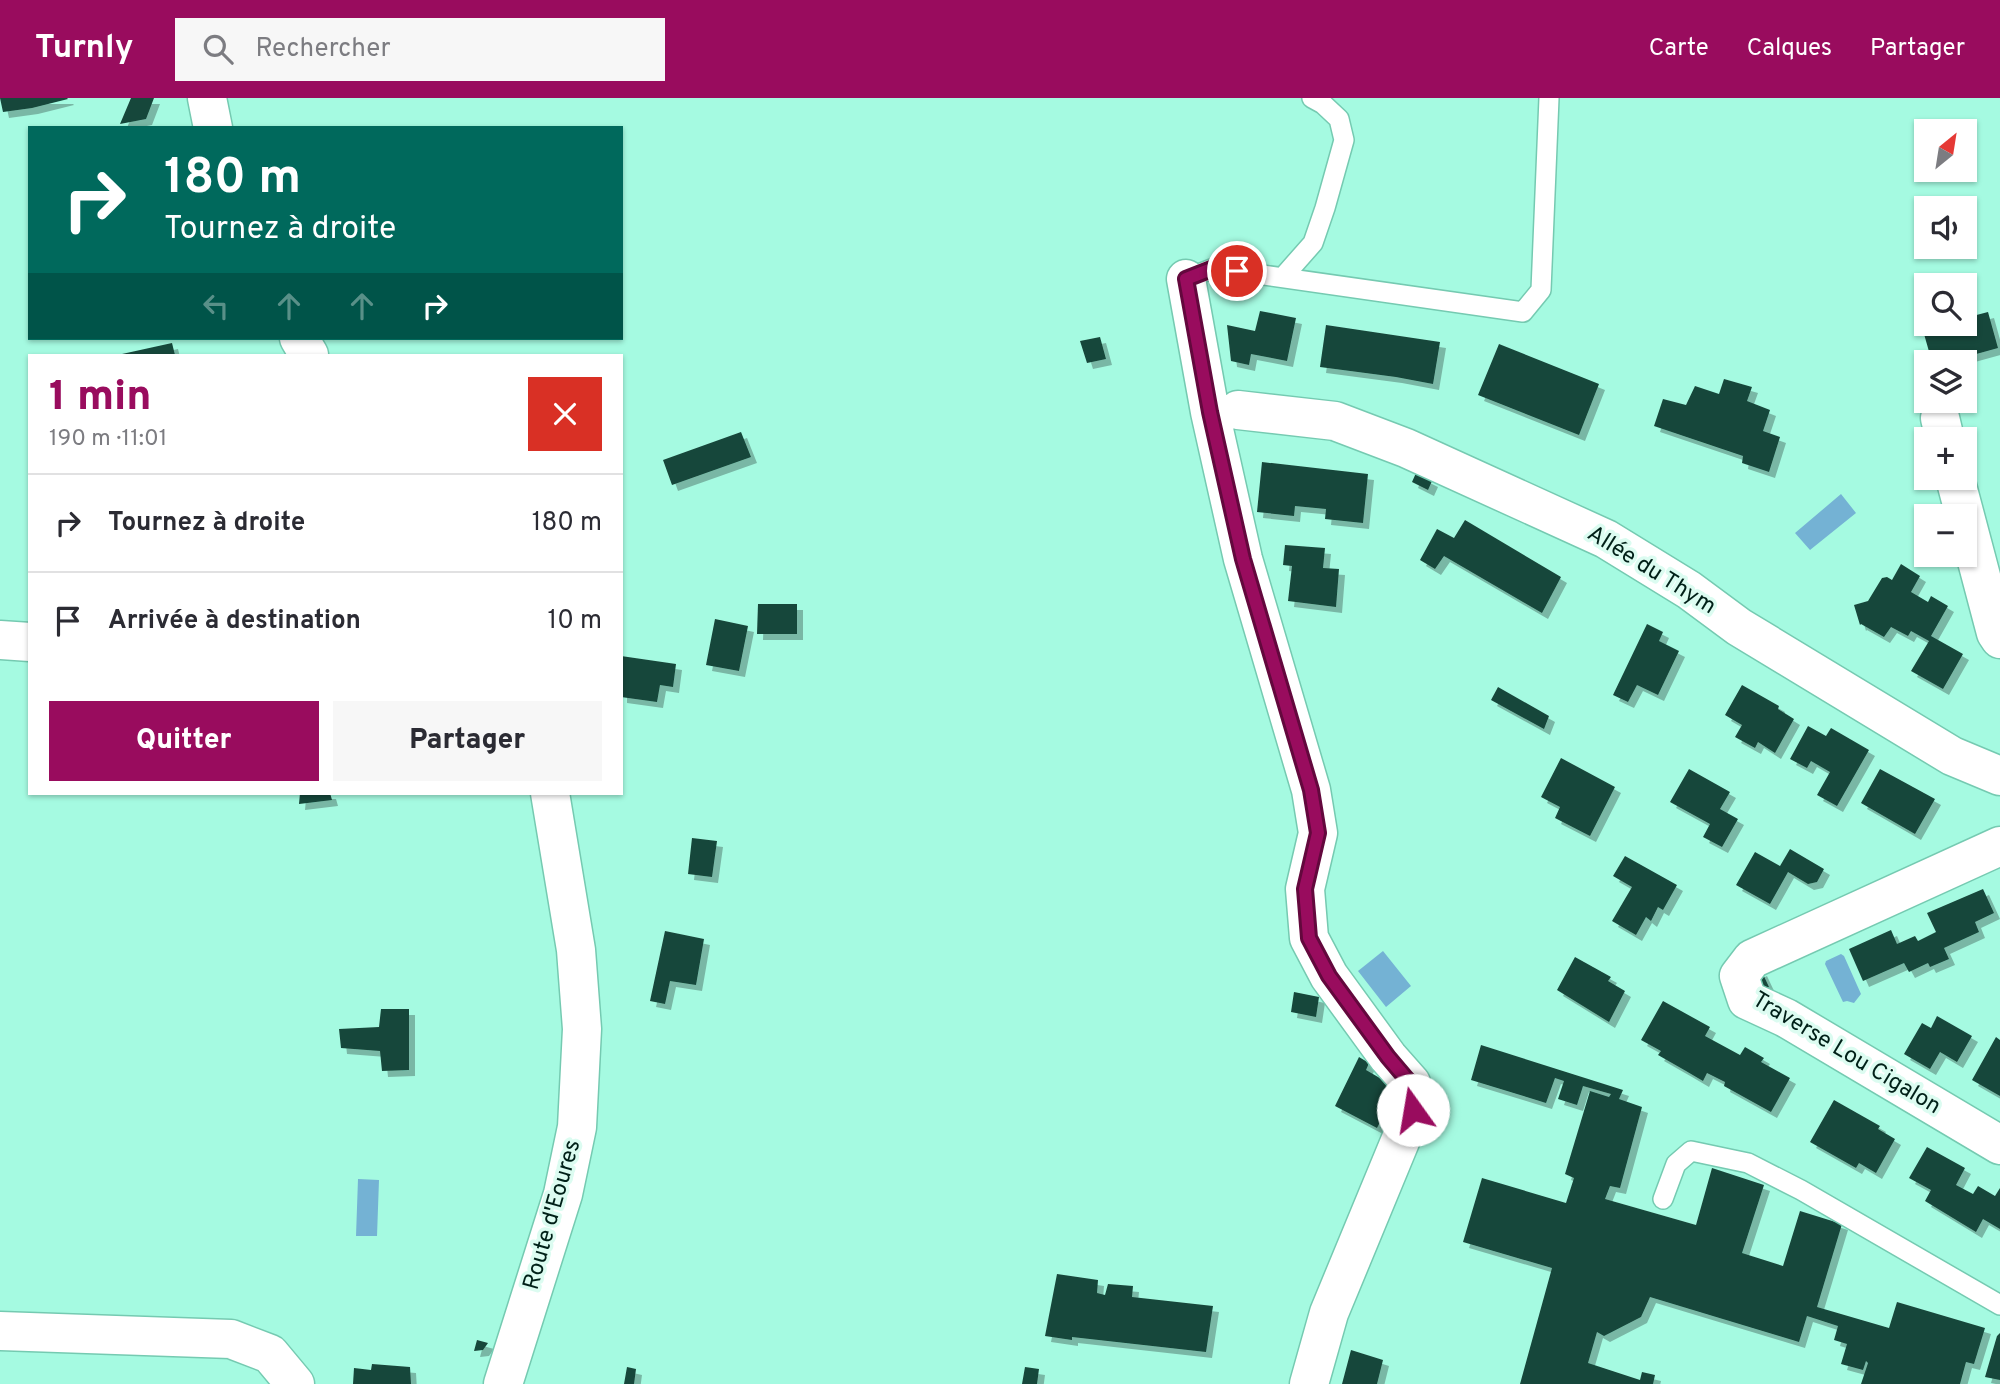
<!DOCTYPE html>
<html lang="fr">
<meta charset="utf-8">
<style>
:root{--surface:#fff;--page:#f7f7f7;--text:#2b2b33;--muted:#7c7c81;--line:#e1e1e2;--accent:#990c5e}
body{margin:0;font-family:Overpass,sans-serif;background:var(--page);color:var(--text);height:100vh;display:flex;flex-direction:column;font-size:26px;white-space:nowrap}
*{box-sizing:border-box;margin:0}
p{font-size:23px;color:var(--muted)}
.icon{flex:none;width:38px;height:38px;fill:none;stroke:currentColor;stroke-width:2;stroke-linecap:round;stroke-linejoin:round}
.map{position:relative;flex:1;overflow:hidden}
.drawer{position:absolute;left:28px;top:256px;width:595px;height:441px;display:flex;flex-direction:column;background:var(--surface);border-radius:0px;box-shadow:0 2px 5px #0004}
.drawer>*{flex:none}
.top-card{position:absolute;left:28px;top:28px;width:595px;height:214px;border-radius:0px;box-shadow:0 2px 5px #0004;background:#00695c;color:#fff;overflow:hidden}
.needle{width:46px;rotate:30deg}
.fabs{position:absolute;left:1914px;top:21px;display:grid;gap:14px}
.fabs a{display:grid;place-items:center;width:63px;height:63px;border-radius:0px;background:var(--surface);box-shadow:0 2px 5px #0004;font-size:35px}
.pin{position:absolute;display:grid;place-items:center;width:60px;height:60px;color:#fff;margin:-30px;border:4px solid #fff;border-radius:50%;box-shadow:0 2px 7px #0007}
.me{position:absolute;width:77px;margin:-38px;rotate:347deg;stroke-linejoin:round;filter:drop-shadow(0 0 5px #0008)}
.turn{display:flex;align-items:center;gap:24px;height:147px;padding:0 21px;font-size:32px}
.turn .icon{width:91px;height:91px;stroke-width:2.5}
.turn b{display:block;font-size:49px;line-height:60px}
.lanes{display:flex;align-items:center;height:66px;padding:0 21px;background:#0003;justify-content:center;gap:35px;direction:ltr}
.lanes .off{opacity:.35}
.round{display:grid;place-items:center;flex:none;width:74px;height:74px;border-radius:0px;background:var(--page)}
.overview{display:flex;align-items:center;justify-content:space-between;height:119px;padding:0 21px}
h1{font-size:42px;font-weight:800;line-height:52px;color:var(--accent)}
.cta{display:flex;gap:14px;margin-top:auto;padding:14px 21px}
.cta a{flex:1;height:80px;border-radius:0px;background:var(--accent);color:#fff;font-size:28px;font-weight:800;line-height:80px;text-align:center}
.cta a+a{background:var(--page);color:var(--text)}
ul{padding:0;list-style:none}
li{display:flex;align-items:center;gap:21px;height:98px;padding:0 21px;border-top:2px solid var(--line)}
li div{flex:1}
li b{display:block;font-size:26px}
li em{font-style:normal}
header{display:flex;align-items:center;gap:42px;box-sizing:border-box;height:98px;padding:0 35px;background:var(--accent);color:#fff}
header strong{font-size:33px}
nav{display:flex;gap:38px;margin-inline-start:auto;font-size:24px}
.search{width:490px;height:63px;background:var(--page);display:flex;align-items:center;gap:18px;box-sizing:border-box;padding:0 24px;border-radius:0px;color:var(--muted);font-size:26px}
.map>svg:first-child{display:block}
.water{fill:#74b2d4}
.building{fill:#18463a;filter:url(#shadow)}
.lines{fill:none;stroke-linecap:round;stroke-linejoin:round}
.service-casing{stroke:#75cab1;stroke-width:22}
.minor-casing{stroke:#75cab1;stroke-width:41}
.tertiary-casing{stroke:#75cab1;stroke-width:41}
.service{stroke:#fff;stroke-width:19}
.minor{stroke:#fff;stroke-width:38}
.tertiary{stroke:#fff;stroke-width:38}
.route-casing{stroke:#63083d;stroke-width:18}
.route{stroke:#990c5e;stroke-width:12}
.labels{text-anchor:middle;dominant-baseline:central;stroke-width:7;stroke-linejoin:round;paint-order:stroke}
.street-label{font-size:23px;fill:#002018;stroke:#dcfcf1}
</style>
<header>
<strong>Turnly</strong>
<div class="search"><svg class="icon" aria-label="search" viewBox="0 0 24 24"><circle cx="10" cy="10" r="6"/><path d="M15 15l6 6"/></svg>Rechercher</div>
<nav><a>Carte</a><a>Calques</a><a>Partager</a></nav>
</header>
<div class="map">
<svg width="2000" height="1286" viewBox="0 0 2000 1286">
<defs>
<filter id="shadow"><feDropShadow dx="6" dy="6" stdDeviation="0" flood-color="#0004"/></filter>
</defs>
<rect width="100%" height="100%" fill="#a5fae1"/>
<path class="water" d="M1841,396L1856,415L1810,452L1795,435Z
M1383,853L1411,888L1386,909L1358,873Z
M1841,856L1844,858L1861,896L1854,905L1847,903L1843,904L1825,866L1826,863Z
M358,1081L379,1082L377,1138H356Z"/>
<path class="building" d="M0,0H67L68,1L32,10L3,14Z
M131,0H154L146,21L120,26Z
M1260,213L1296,220L1287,263L1251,256L1249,267L1231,263L1227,227L1255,233Z
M1988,214L1998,250L1951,263L1948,252L1930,257L1920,222L1927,215V226H1941V229L1953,226H1965V220Z
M1326,227L1440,244L1433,286L1396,279L1320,269Z
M1100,239L1106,261L1087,265L1080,243Z
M172,245L175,257H123L122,256Z
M1499,246L1599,286L1579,337L1478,297Z
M1724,281L1752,289L1747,303L1770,312L1763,333L1780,339L1769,374L1742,365L1743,358L1654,328L1663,301L1686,307L1695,288L1719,296Z
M741,334L751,359L672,387L663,362Z
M1262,364L1368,376L1363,425L1325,421L1326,411L1295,408L1294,418L1257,414Z
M1416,375L1432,383L1428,392L1412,384Z
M1465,422L1561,479L1542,515L1444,458L1435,471L1420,462L1437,431L1454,440Z
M1285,447L1325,450L1323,470L1339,471L1336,509L1288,503L1292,468L1283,467Z
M1901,466L1920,478L1911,494L1928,504L1931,498L1948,508L1931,538L1963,556L1943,591L1911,573L1929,543L1911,533L1908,538L1891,529L1884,539L1861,526L1860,527L1854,507L1868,503L1882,480L1887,479L1892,482Z
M758,506H797V536H757Z
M715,521L748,528L739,573L706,567Z
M1647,526L1663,534L1659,543L1679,553L1658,597L1637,587L1628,604L1613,597Z
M621,558L676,566L673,589L660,587L657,604L621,599Z
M1742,587L1779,608L1778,611L1794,621L1775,655L1758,644L1755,650L1735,639L1742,627L1725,617Z
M1498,589L1549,618L1544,631L1491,602Z
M1808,628L1826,638L1831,630L1869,652L1837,708L1817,697L1830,674L1811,663L1807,670L1790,661Z
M1561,660L1615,689L1590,738L1555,720L1560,709L1541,699Z
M1689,671L1730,694L1720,711L1738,721L1722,749L1703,739L1710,726L1670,704Z
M1880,671L1935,701L1915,736L1861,705Z
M300,695H330L332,702L299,706Z
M692,740L717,743L712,779L688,776Z
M1790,751L1824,771L1817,784L1808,786L1788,774L1770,806L1736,787L1755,754L1780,768Z
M1625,758L1677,787L1663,812L1658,809L1651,823L1646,819L1636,837L1612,823L1632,789L1613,778Z
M1983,791L1994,815L1975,824L1979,834L1944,850L1949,861L1930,869L1928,865L1909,874L1904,865L1863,883L1849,851L1891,832L1897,846L1915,838L1918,843L1936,834L1927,815Z
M665,833L704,841L696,887L670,883L665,906L650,903Z
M1575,859L1611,879L1608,883L1625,893L1609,924L1557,892Z
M1761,872L1769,889L1760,892L1753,876Z
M1294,894L1319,899L1316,919L1291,914Z
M1663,903L1710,929L1705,938L1740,957L1745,949L1764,960L1761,964L1790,980L1771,1014L1724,988L1725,984L1707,975L1703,983L1686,973L1658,957L1661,953L1641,942Z
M381,911H409V972L382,973L380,953L341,950L339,931L379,929Z
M1937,918L1972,938L1957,964L1940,954L1930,971L1904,956L1922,925L1931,930Z
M1996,939L2000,942V998L1972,982Z
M1481,947L1623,992L1619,1001L1642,1009L1620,1090L1610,1088L1605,1101L1696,1127L1712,1070L1764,1087L1742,1155L1783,1168L1800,1113L1842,1126L1817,1209L1889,1230L1897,1204L1985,1230L1974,1266L1966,1264L1960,1286H1861L1868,1265L1866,1263L1863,1272L1841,1266L1847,1246L1834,1242L1838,1228L1807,1218L1799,1244L1650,1199L1641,1219L1604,1238L1597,1234L1588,1265L1640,1282L1642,1274L1655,1277L1653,1286H1520L1552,1170L1463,1144L1482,1080L1566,1105L1574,1080L1565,1076L1590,993L1609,999L1611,996L1583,988L1577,1007L1558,1001L1564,983L1555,980L1546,1005L1471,982Z
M1359,959L1369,965L1366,972L1397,990L1377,1030L1335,1008Z
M1834,1002L1880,1028L1878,1031L1895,1041L1876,1075L1859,1065L1856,1070L1810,1044Z
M1927,1049L1965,1070L1956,1087L1973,1096L1978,1088L1995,1098L2000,1090V1131L1983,1121L1976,1134L1925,1103L1931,1092L1909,1080Z
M1057,1176L1098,1182L1097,1195L1105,1197L1108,1186L1133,1188L1132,1199L1213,1208L1206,1254L1072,1239V1242L1045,1238Z
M2000,1235V1282L1985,1279L1997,1238Z
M477,1242L488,1245L483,1252L474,1253Z
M1351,1252L1383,1262L1377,1286H1342Z
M372,1266L410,1269L411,1286H353L354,1270L371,1272Z
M627,1269L636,1271L634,1286H624Z
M1025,1269L1039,1271L1037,1286H1022Z"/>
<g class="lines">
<g class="service-casing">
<path id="service" d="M1283,179L1313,145L1325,110L1344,42L1339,21L1323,6L1312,0
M1186,181L1214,170L1523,214L1541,192L1549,0
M1663,1101L1676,1066L1691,1053L1748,1065L1801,1092L2000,1207"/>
</g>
<g class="minor-casing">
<path id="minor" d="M1186,181L1210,314L1243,461L1311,692L1318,735L1305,791L1309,840L1329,878L1388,959L1411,985L1413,1012L1329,1215L1309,1286
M1238,312L1335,323L1406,350L1606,441L1689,492L1739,529L1952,658L2000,678
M1940,320L1945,341
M1955,380L1996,535L2000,541
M0,542L30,544
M2000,748L1752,861L1739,878L1747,902L1786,920L2000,1047
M0,1233L231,1241L270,1256L295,1286"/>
</g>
<g class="tertiary-casing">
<path id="tertiary" d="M207,0L213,30
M299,240L309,257
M503,1286L563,1096L577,1029L582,931L576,852L550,695"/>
</g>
<use href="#service" class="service"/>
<use href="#minor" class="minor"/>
<use href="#tertiary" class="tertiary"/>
</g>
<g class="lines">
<g class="route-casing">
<path id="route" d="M1237,173L1214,170L1186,181L1210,314L1243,461L1311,692L1318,735L1305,791L1309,840L1329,878L1388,959L1410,985L1413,1012"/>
</g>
<use href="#route" class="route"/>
</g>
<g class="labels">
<g class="street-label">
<text transform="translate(1651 473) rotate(32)">Allée du Thym</text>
<text transform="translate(1846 956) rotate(31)">Traverse Lou Cigalon</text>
<text transform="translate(553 1117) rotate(-74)">Route d'Eoures</text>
</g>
</g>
</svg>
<div class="fabs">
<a><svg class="needle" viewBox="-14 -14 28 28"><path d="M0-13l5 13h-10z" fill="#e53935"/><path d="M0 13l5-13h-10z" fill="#7c7c81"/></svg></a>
<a><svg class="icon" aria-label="sound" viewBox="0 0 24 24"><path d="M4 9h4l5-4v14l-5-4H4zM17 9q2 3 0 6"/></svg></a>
<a><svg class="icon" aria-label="search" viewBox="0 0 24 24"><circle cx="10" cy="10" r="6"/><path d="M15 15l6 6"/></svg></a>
<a><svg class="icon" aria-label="layers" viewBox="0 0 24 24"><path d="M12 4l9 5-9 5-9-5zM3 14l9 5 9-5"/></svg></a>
<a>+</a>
<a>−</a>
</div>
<div class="pin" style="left:1237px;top:173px;background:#d93025"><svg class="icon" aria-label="arrive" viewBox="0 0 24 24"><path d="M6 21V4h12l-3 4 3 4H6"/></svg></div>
<svg class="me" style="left:1413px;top:1012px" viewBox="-20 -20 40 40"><circle r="19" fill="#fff"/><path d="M0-13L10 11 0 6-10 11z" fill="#990c5e"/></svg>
<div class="top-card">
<div class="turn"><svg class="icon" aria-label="right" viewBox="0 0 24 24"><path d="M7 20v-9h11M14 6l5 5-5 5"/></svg><div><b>180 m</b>Tournez à droite</div></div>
<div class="lanes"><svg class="icon off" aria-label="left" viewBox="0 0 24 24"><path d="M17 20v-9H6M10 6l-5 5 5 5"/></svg><svg class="icon off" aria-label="ahead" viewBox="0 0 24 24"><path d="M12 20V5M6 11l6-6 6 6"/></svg><svg class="icon off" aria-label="ahead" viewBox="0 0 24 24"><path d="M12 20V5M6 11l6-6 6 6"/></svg><svg class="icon" aria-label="right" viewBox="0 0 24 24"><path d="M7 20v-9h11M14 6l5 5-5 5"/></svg></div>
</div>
<section class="drawer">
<div class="overview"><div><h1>1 min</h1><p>190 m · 11:01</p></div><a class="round" style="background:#d93025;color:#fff"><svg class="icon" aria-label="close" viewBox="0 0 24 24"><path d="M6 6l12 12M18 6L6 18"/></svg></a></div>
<ul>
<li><svg class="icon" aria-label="right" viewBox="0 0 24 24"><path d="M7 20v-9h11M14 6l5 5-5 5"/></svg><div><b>Tournez à droite</b></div><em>180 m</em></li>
<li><svg class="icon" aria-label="arrive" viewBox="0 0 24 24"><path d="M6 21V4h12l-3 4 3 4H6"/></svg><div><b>Arrivée à destination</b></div><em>10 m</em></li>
</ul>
<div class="cta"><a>Quitter</a><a>Partager</a></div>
</section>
</div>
